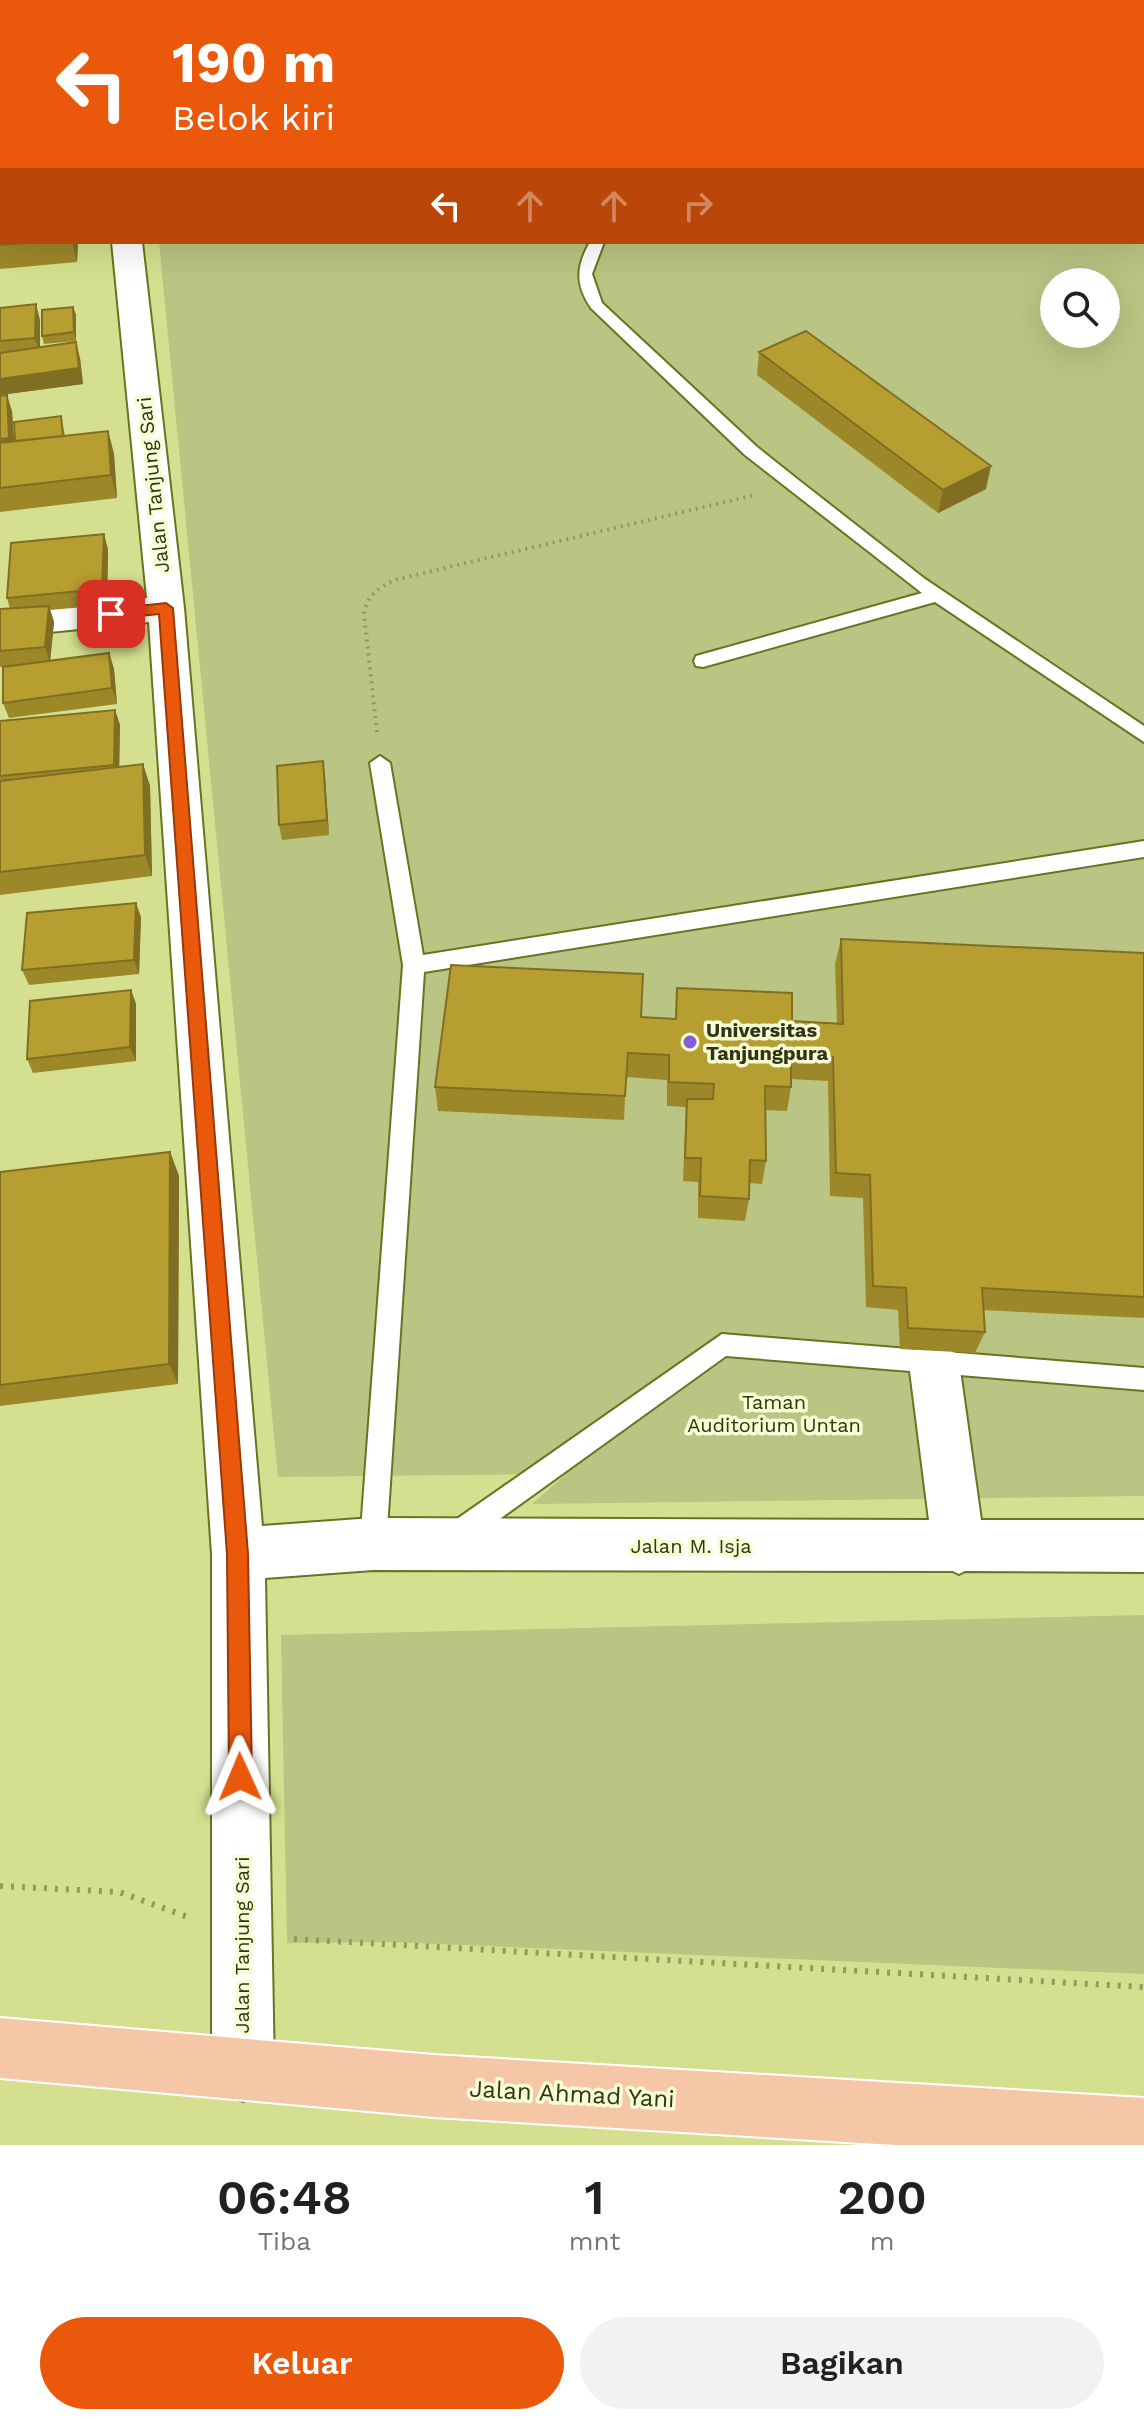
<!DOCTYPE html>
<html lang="id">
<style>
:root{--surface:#fff;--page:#f2f2f2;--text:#202124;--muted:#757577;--accent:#ea580c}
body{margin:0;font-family:"Work Sans",sans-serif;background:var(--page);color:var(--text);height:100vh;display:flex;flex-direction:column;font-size:30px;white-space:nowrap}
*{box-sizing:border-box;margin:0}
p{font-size:26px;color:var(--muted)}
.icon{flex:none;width:44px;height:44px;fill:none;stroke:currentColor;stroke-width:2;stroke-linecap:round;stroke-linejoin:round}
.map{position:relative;height:2145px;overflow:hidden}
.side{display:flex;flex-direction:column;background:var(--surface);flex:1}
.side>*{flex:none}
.top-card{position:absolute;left:0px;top:0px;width:1144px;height:244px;box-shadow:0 8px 32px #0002;background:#ea580c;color:#fff;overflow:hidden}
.tools{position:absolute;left:1040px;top:268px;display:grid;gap:16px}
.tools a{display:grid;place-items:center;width:80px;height:80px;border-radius:50%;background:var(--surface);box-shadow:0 8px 32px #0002;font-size:40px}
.pin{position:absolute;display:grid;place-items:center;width:68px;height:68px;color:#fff;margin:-34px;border-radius:16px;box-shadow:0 4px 12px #0006}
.me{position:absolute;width:88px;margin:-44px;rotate:359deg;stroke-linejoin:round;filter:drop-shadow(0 0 6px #0008)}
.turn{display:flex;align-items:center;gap:28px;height:168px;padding:0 40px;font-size:36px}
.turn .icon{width:104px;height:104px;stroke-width:2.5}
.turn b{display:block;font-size:56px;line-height:68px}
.lanes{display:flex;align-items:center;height:76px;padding:0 40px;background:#0003;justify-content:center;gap:40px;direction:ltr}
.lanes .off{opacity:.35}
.eta{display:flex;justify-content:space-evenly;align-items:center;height:136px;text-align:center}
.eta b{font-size:48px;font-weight:600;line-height:56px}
.primary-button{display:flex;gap:16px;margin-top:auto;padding:16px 40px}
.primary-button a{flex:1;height:92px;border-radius:48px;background:var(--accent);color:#fff;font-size:32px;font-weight:600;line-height:92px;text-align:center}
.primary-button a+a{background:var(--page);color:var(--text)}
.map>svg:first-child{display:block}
.green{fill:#bac483;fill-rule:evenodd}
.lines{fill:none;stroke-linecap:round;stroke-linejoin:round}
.lane-casing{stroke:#697320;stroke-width:4}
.street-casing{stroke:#697320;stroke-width:4}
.highway-casing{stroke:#fff;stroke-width:4}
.path-far1{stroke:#929a5d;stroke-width:4;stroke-dasharray:2 5;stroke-linecap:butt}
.path{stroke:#929a5d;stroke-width:6;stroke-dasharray:3 8;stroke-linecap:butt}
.lane{fill:#fff;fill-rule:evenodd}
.street{fill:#fff;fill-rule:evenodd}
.highway{fill:#f6c7a6;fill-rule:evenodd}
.wall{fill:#9d8829}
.shaded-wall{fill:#806f22}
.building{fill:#b79e30;stroke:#806f22;stroke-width:2}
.route{fill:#ea580c;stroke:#983908;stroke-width:2}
.poi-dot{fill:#865dd7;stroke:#f6fdd5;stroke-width:3}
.labels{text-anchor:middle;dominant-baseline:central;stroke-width:7;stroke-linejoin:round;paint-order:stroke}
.street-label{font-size:20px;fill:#313514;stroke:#f6fdd5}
.poi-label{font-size:20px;font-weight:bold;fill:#313514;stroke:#f6fdd5;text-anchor:start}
.park-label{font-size:20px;fill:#30350a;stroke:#f6fdd5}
.near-street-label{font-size:24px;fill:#313514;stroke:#f6fdd5}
</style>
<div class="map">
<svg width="1144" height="2145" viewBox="0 0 1144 2145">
<rect width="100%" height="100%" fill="#d4e08f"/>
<path class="green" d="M1096,0H1144V1496L532,1504L566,1474L278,1477L159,242H1142V2H1071ZM1054,282H1106V334H1054Z
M1144,1615V1974L390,1942L287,1943L281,1635Z"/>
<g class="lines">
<g class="lane-casing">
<path id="lane" d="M590,242H604L592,274L602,303L757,447L801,482L925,579L1144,726V742L935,602L703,667L696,666L694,661L696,656L922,593L745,455L591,308C575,284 576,267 590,242Z
M380,756L390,763L423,955L1144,841V857L424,972L386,1544L382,1553L373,1557L364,1553L360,1544L403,965L370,763Z
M722,1334L1144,1368V1390L726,1356L465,1544L456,1548L447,1544L443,1535L447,1526Z"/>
</g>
<g class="street-casing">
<path id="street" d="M88,0H114L115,2H89Z
M363,0H389L390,2H364Z
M892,0H939L890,2Z
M112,242H142L184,608L262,1526L373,1518L929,1520L909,1363L917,1347L934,1340L951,1347L959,1363L981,1520H1144V1572L965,1571L959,1574L953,1571L373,1570L265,1578L274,2070L265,2092L243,2101L221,2092L212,2070V1554L149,622L0,637V613L147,598Z"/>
</g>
<g class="highway-casing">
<path id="highway" d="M0,2018L434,2055L1144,2098V2145H895L434,2117L0,2078Z"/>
</g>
<path class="path-far1" d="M377,732L364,614C367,594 381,586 398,579L755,495"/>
<path class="path" d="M0,1886L119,1892L188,1917
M294,1939L1144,1987"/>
<use href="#lane" class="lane"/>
<use href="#street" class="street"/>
<use href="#highway" class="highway"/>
</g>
<path class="wall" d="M0,0L2,2V242H78L77,262L0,269Z
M149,0H233L234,2H149Z
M257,0H351L258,2Z
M543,0H607V2H544Z
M610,0H672V2H611Z
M674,0H735L716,2H675Z
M800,0H847L824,2H801Z
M73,307L76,315V341L44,344L42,336Z
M0,308L40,320V347L80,358L83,384L0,395Z
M759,352L986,489L938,513L757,375Z
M0,396L12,411L14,441L61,416L65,436L108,431L114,454L117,498L0,512Z
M104,534L108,550L107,605L50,610L54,622L50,661L109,653L114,669L117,704L9,718L3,703L16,665L0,667V609H10L7,598Z
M115,710L120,725L119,767L143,764L150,786L152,876L0,895V721Z
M323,761L325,777L329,835L282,840L279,825Z
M141,917L139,974L29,985L22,970Z
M841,939L1144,953V1318L983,1310L985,1332L975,1353L900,1349L898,1310L866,1307L863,1198L830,1196L828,1081L791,1079V1087L787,1111L766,1110V1161L762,1184L749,1183V1199L745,1221L698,1218V1182L683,1181L686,1107L667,1106V1080L626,1077L624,1120L438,1111L435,1087L641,1017L675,1019L677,988L792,1021L837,1023L835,964Z
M131,990L136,1004V1061L33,1073L27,1059Z
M170,1152L179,1176L178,1384L0,1406V1172Z"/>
<path class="shaded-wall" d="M456,0H480V2H438Z
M72,242H78L77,262Z
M36,304L40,320V354L35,338Z
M73,307L76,315V341L74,332Z
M76,342L80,358L83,384L0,395V379Z
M7,395L12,411L15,454L0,456V439Z
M108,431L114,454L117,498L111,475Z
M991,466L986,489L938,513L943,490Z
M104,534L108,550L107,605L102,589Z
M49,606L54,622L50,663L45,647Z
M109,653L114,669L117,704L112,688Z
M115,710L120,725L119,780L114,765Z
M323,761L325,777L329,835L327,820Z
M143,764L150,786L152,876L145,855Z
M136,903L141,917L139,974L134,960Z
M131,990L136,1004V1061L130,1047Z
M170,1152L179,1176L178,1384L169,1364Z"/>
<path class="building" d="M0,0H74V2H2V10H0Z
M149,0H207L183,2H149Z
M281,0H351V2H281Z
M411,0H456L438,2H411Z
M484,0H537L518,2H485Z
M545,0H570V2H545Z
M616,0H639L617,2Z
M0,19H2V46L0,47Z
M0,52H2V72H0Z
M0,78H2V141H0Z
M2,150V182H0V151Z
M0,183H2V242H38L0,245Z
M36,304L35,338L0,341V308Z
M73,307L74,332L42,336V310Z
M806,331L991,466L943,490L759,352Z
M76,342L79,368L0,379V353Z
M7,395L9,438L0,439V396Z
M61,416L63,436L15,441L14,422Z
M108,431L111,475L0,488V443Z
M104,534L102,589L7,598L11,543Z
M49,606L45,647L0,651V609Z
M109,653L112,688L3,703V667Z
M115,710L114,765L0,776V721Z
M323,761L327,820L279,825L277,766Z
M143,764L145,855L0,872V781Z
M136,903L134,960L22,970L27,913Z
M841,939L1144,953V1297L982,1288L985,1332L908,1328L906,1288L873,1286L870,1175L836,1173L833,1057L791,1055V1087L765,1086L766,1161L750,1160L749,1199L700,1196L701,1158H685L687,1099H713L714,1084L669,1082V1055L628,1053L625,1096L435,1087L451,965L643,974L641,1017L676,1019L677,988L792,993V1021L843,1024Z
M131,990L130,1047L27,1059L30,1001Z
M170,1152L169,1364L0,1385V1172Z"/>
<path class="route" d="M166,603L173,608L248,1554L252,1777L249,1785L240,1789L232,1785L229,1777L227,1554L159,614L111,619L103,614L111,609Z"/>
<circle class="poi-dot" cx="690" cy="1042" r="8"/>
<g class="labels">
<g class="street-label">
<text transform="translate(153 485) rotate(-96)">Jalan Tanjung Sari</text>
<text x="691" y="1546">Jalan M. Isja</text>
<text transform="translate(242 1945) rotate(-90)">Jalan Tanjung Sari</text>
</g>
<g class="poi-label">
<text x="706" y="1030">Universitas<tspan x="706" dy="23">Tanjungpura</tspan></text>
</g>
<g class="park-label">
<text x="774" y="1402">Taman<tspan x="774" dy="23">Auditorium Untan</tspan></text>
</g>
<g class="near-street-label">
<text transform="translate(572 2094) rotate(3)">Jalan Ahmad Yani</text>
</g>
</g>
</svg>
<div class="tools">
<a><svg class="icon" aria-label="search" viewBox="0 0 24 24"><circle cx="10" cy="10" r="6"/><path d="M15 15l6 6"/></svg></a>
</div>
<div class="pin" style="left:111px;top:614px;background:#d93025"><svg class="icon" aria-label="arrive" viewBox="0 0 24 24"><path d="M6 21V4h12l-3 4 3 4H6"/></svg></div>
<svg class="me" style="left:240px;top:1777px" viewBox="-20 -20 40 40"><path d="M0-17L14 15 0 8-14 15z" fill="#ea580c" stroke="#fff" stroke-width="4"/></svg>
<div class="top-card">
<div class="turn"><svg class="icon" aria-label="left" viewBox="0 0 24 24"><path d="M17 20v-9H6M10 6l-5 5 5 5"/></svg><div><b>190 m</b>Belok kiri</div></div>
<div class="lanes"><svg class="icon" aria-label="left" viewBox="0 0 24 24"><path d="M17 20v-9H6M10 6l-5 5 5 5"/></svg><svg class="icon off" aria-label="ahead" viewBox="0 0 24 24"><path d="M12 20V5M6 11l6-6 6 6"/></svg><svg class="icon off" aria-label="ahead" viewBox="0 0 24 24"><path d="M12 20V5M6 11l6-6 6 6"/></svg><svg class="icon off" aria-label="right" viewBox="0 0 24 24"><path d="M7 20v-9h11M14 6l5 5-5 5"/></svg></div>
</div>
</div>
<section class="side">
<div class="eta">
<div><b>06:48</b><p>Tiba</p></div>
<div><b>1</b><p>mnt</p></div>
<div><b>200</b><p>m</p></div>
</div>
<div class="primary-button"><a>Keluar</a><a>Bagikan</a></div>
</section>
